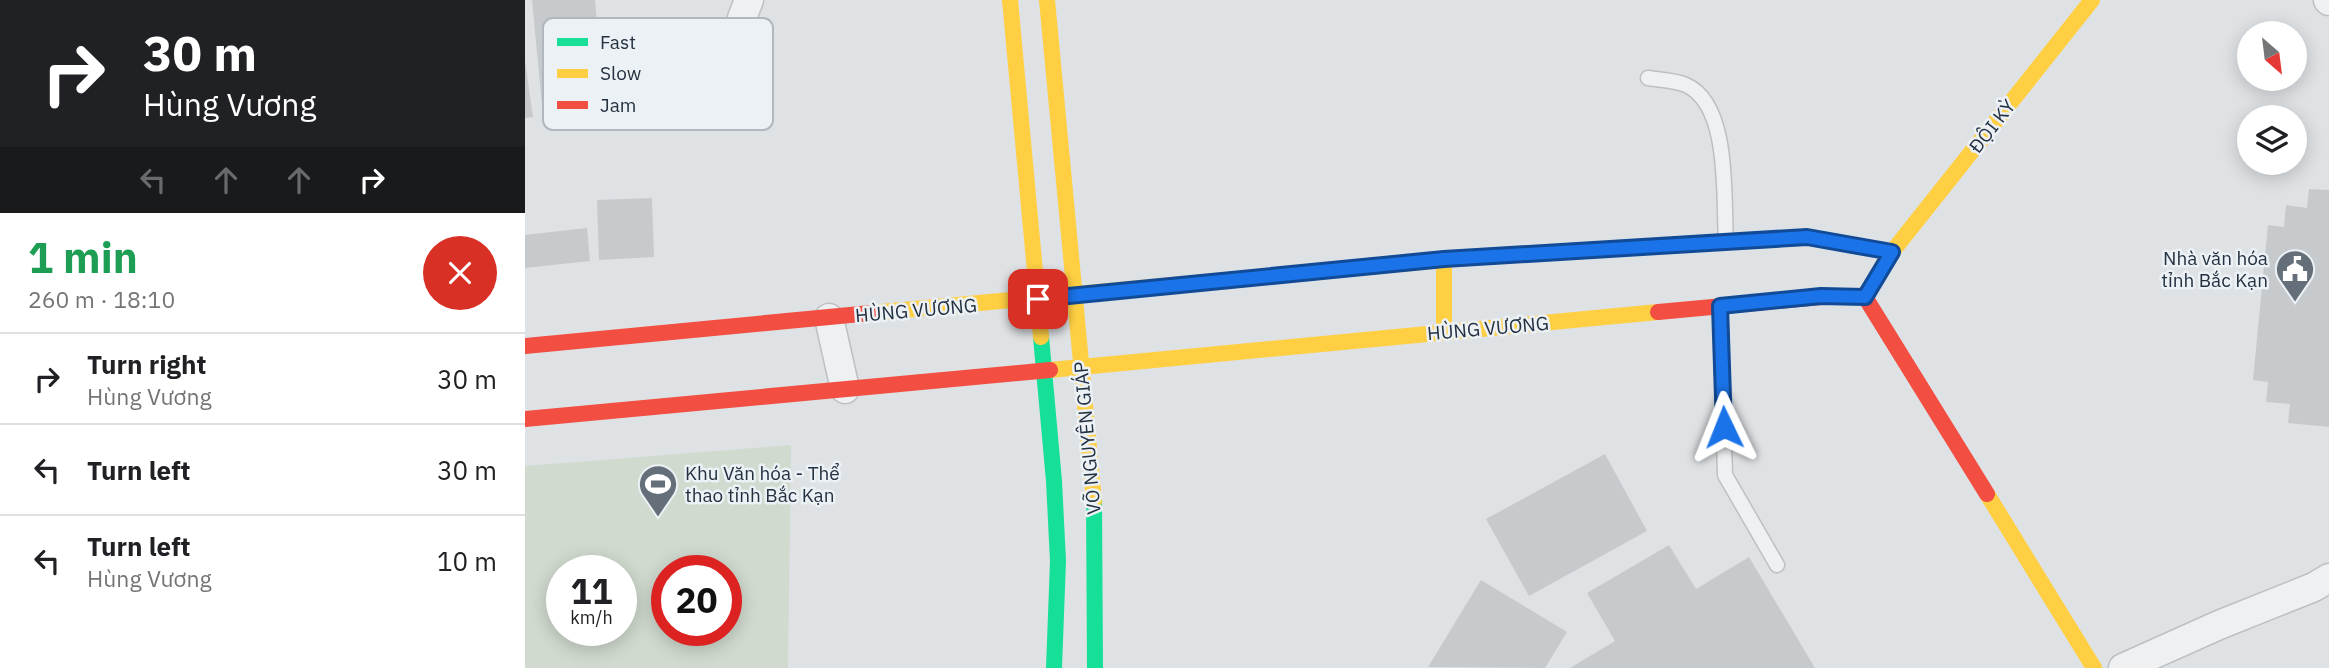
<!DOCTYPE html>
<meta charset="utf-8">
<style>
:root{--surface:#fff;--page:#f6f6f6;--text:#202124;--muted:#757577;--line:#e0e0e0}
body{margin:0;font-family:"IBM Plex Sans",sans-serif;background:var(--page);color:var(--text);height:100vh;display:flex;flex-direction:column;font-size:26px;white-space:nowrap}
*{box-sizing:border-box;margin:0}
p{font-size:23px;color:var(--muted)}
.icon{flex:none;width:38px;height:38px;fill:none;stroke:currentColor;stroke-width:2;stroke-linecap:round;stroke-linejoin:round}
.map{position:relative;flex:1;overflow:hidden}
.details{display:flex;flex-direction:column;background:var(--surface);width:525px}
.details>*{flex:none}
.banner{background:#202124;color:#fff;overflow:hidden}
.needle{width:46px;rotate:152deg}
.fabs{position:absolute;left:1712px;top:21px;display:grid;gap:14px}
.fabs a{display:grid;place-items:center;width:70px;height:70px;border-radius:50%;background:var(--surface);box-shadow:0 4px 18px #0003;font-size:35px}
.speed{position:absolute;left:21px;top:555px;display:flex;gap:14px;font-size:35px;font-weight:700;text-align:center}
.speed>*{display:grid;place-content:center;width:91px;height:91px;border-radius:50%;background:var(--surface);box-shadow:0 4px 18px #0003;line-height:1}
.speed small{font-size:18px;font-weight:400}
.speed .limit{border:10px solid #d22;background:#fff;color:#111}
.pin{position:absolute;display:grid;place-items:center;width:60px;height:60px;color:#fff;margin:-30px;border-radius:14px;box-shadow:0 4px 10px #0006}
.me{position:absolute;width:77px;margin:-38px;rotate:358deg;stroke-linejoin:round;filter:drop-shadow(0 0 5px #0008)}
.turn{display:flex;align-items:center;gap:24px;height:147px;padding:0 28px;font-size:32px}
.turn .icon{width:91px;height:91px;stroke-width:2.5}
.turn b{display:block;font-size:49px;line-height:60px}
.lanes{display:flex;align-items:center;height:66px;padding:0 28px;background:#0003;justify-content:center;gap:35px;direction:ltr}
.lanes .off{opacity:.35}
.round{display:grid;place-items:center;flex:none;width:74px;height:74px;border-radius:37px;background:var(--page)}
.overview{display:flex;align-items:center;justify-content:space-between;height:119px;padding:0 28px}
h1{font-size:42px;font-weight:800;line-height:52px;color:#1e9e55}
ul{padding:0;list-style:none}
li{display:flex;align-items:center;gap:21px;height:91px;padding:0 28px;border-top:2px solid var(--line)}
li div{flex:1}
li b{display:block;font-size:26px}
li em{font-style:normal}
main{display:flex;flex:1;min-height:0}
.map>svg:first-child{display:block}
.green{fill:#d0dace;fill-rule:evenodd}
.building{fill:#c7cacd}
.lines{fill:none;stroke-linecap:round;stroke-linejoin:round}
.lane-casing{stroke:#bdc0c3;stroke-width:17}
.street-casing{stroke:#bdc0c3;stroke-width:31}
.lane{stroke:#eef0f2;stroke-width:14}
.street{stroke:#eef0f2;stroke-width:28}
.fast{stroke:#16e098;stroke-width:16}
.slow{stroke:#ffcf43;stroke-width:16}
.jam{stroke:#f24e42;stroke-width:16}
.route-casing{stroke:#114b97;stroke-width:18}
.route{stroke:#1a73e8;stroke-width:12}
.labels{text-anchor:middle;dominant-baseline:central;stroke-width:5;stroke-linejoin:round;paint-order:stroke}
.street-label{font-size:19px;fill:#243140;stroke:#ecf1f5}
.poi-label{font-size:19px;fill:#243140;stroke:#ecf1f5;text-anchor:end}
.key{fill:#ecf1f5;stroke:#b0b7bf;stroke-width:2}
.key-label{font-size:19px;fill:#243140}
</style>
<main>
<section class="details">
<div class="banner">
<div class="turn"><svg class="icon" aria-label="right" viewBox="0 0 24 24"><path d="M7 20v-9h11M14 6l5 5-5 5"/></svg><div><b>30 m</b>Hùng Vương</div></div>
<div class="lanes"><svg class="icon off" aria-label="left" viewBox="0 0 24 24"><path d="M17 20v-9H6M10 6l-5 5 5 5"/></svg><svg class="icon off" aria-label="ahead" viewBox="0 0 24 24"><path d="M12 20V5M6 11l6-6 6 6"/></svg><svg class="icon off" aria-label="ahead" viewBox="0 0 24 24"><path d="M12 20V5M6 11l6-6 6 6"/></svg><svg class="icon" aria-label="right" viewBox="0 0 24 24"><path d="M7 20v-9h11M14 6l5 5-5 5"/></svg></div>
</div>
<div class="overview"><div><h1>1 min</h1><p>260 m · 18:10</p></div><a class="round" style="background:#d93025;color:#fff"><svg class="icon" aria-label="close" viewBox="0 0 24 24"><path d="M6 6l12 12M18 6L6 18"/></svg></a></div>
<ul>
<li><svg class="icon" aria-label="right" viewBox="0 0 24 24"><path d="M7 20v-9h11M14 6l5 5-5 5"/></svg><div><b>Turn right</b><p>Hùng Vương</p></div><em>30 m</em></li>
<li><svg class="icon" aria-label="left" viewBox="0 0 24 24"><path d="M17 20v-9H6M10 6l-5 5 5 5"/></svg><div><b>Turn left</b></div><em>30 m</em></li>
<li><svg class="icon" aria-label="left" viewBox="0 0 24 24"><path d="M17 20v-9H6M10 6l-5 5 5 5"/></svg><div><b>Turn left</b><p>Hùng Vương</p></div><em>10 m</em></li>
</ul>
</section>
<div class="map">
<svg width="1804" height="668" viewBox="0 0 1804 668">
<rect width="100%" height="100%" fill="#dfe2e5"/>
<path class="green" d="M266,445L263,668H0V466ZM37,570H96V630H37ZM142,570H201V630H142Z"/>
<path class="building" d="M7,0H70L73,33L30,36L34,80L103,72L106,107L18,116Z
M0,61L8,117L0,118Z
M1784,189L1804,190V427L1763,423L1765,404L1741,402L1743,382L1728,380L1743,225L1759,227L1761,205L1782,208Z
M127,198L129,257L74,260L72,200Z
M62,228L65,261L0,268V235Z
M1080,454L1122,531L1004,596L961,519Z
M1144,545L1171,589L1224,557L1290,668H1045L1090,641L1062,593Z
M956,580L1042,632L1020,668L903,667Z"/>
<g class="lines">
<g class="lane-casing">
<path id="lane" d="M1123,78C1135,80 1150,80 1161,85C1206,105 1198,199 1201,240
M1195,307L1200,475L1252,565"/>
</g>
<g class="street-casing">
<path id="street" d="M1803,0L1804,1
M207,71L217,18L224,0
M304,318L320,389
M1598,668L1694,625L1789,587L1804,578"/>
</g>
<use href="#lane" class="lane"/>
<use href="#street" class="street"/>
<path class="fast" d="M516,337L529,481L533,561L529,668
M569,501L570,668"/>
<path class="slow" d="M485,0L516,337
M522,0L569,501
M1230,240L1282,237L1367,252
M919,259V332
M1357,268L1367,252L1567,0
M346,313L940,258
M525,370L1133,312
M1462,494L1569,668"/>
<path class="jam" d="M940,258L1230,240
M1357,268L1340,297L1462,494
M1133,312L1296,297H1340
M0,346L346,313
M0,419L525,370"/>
</g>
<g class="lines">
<g class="route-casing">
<path id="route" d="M513,299L919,259L1282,237L1367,252L1340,297L1296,296L1195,306L1199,427"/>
</g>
<use href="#route" class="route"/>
</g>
<defs>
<g id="civic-pin" transform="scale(2.0125)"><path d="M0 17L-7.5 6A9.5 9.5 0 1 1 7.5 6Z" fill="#656f7a" stroke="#ecf1f5"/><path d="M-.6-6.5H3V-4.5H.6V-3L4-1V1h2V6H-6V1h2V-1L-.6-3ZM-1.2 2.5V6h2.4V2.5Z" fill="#fff"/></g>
<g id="stadium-pin" transform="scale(2.0125)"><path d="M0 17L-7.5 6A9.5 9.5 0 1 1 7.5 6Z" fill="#656f7a" stroke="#ecf1f5"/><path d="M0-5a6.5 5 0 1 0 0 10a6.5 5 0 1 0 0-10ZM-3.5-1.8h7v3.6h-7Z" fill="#fff"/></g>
</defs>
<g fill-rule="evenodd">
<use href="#civic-pin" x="1770" y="269"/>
<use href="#stadium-pin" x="133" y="484"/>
</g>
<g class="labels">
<g class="street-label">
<text transform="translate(1467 126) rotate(-52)">ĐỘI KỲ</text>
<text transform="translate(391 310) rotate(-5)">HÙNG VƯƠNG</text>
<text transform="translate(963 328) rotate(-5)">HÙNG VƯƠNG</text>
<text transform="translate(562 438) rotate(-95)">VÕ NGUYÊN GIÁP</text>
</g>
<g class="poi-label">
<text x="1743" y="258">Nhà văn hóa<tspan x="1743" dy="22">tỉnh Bắc Kạn</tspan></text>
<text x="160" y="473" text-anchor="start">Khu Văn hóa - Thể<tspan x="160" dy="22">thao tỉnh Bắc Kạn</tspan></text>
</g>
</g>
<rect x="18" y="18" width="230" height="112" rx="10" class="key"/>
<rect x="32" y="38" width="31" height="8" fill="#16e098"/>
<rect x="32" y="69" width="31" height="9" fill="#ffcf43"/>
<rect x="32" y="101" width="31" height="8" fill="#f24e42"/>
<g class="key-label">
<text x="75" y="49">Fast</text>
<text x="75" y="80">Slow</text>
<text x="75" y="112">Jam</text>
</g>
</svg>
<div class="fabs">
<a><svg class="needle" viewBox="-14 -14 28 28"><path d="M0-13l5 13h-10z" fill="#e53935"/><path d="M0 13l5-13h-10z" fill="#757577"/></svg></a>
<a><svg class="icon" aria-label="layers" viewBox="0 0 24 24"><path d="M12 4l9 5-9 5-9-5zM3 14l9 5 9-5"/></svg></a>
</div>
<div class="speed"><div>11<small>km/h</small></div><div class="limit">20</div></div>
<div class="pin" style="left:513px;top:299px;background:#d93025"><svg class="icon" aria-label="arrive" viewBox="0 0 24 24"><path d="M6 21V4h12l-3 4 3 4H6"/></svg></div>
<svg class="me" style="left:1199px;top:427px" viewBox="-20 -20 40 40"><path d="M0-17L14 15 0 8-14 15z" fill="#1a73e8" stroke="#fff" stroke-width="4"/></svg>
</div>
</main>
